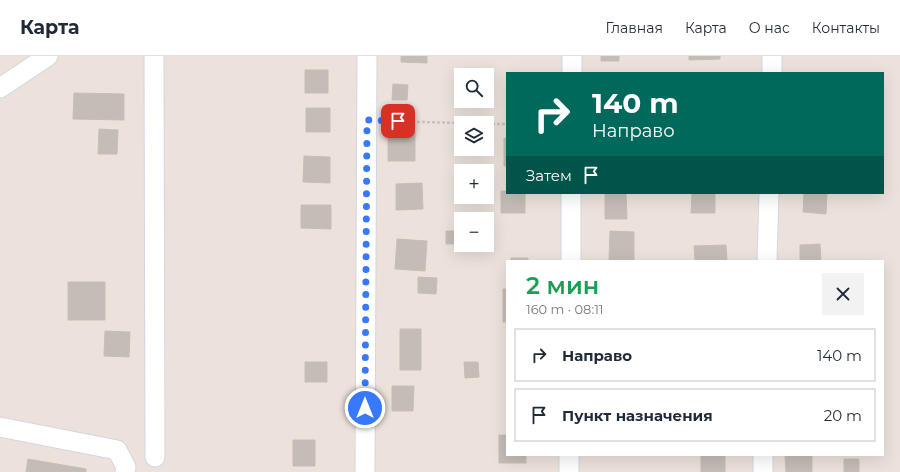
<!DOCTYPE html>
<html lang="ru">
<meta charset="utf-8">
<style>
:root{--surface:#fff;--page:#f2f2f3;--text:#1f2937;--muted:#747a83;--line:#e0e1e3}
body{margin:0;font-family:Montserrat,sans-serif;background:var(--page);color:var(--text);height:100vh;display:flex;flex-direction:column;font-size:15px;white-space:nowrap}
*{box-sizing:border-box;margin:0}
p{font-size:13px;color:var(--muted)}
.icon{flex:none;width:22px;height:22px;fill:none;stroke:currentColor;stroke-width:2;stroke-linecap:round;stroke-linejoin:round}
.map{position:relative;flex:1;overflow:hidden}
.panel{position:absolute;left:506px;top:204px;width:378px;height:196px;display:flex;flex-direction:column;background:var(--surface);border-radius:0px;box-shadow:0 4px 16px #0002}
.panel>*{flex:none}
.hud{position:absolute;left:506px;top:16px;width:378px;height:122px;border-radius:0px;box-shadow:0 4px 16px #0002;background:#00695c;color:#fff;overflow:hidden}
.fabs{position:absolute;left:454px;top:12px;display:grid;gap:8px}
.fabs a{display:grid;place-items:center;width:40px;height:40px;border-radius:0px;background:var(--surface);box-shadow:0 4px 16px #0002;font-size:20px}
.pin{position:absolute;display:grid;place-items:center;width:34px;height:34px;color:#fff;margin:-17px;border-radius:8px;box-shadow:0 2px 6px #0006}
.me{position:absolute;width:44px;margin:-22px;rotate:0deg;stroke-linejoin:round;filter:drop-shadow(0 0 3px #0008)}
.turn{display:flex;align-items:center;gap:14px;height:84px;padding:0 20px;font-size:18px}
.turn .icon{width:52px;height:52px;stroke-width:2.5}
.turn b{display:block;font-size:28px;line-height:34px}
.then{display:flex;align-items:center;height:38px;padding:0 20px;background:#0003;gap:8px;font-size:15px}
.round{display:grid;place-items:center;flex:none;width:42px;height:42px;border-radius:0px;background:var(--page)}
.headline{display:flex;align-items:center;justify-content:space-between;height:68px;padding:0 20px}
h1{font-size:24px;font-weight:600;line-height:30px;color:#1e9e55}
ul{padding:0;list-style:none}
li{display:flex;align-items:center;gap:12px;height:54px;margin:0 8px 6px;padding:0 12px;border:2px solid var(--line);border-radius:0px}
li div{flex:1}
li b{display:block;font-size:15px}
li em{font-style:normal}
header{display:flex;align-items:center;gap:24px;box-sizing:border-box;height:56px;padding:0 20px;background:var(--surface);border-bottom:1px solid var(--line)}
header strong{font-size:19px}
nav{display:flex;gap:22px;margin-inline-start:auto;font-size:14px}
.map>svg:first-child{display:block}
.building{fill:#c4bcb7;stroke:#c7beb4}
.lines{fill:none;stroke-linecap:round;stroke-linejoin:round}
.minor-casing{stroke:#d0d6e2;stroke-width:21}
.path{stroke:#c3c3c3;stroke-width:2.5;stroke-dasharray:3 2;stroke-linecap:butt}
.minor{stroke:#fff;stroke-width:19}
.route{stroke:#3878fc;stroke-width:7;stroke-dasharray:0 12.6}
</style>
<header>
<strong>Карта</strong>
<nav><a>Главная</a><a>Карта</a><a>О нас</a><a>Контакты</a></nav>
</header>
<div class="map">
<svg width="900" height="416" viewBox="0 0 900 416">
<rect width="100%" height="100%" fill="#ece2db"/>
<path class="building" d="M401,0H427V7L401,6Z
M601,0H619V5H601Z
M689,0H720V3L689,4Z
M305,14H328V37H305Z
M393,28L408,29L407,44H392Z
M74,37L124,38V64L73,63Z
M306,52H330V76H306Z
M99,73L118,74L117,98H98Z
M388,75H415V105H388Z
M504,82H507V110H504Z
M304,100L330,101V127L303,126Z
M422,127L423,153L396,154V128Z
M501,135H507V137H525V157H501Z
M605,137H626L627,163H605Z
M692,137H715V157H691Z
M804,137H827L826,158L803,156Z
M301,149H331V173L301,172Z
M446,175H461V188H446Z
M610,175L634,176V205H609Z
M397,183L427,185L425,215L395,213Z
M820,188L821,205H800V189Z
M726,189L727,205H695L694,190Z
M511,202H528V205H511Z
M418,221L437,222L436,238L418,237Z
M68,226H105V264H68Z
M503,233H507V266H503Z
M400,273H421V314H400Z
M105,275L130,276L129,301L104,300Z
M305,306H327V326H305Z
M464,306H478L479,321L465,322Z
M392,330H414L413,355H392Z
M499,379H507V399H526V407H499Z
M293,384H315V410H293Z
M701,399H725V416H701Z
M785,399H812V416H786Z
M28,403L86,413V416H26Z
M844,403H859V416H844Z"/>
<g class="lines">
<g class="minor-casing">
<path id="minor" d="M154,0L155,401
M572,0V17
M772,17V0
M0,32L48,0
M571,205V137
M767,205L769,137
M0,371L117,394L126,411L125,416
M365,416L367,0
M569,416V399
M763,416V399"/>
</g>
<path class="path" d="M382,65L461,67
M487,68H507"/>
<use href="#minor" class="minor"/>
</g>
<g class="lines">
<path class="route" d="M365,352L367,64L398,65"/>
</g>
</svg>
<div class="fabs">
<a><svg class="icon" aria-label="search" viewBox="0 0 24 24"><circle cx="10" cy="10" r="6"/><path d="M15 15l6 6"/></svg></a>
<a><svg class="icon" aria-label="layers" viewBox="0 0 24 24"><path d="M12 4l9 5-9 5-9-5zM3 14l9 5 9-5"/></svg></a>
<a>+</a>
<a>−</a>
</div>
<div class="pin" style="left:398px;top:65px;background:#d93025"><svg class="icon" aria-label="arrive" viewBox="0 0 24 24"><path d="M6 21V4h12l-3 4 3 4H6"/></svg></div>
<svg class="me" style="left:365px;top:352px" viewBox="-20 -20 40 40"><circle r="17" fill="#3878fc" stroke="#fff" stroke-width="3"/><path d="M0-11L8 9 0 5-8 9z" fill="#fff"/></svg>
<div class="hud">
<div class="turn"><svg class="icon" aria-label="right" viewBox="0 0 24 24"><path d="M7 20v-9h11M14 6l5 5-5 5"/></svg><div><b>140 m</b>Направо</div></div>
<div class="then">Затем<svg class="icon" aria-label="arrive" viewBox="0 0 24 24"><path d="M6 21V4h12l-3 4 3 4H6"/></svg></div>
</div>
<section class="panel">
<div class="headline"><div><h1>2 мин</h1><p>160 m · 08:11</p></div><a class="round"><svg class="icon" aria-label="close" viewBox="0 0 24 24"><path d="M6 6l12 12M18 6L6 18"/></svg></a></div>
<ul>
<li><svg class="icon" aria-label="right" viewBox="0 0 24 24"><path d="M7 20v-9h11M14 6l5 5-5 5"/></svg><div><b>Направо</b></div><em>140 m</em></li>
<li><svg class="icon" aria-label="arrive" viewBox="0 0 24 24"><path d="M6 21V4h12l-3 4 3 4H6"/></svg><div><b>Пункт назначения</b></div><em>20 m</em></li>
</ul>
</section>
</div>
